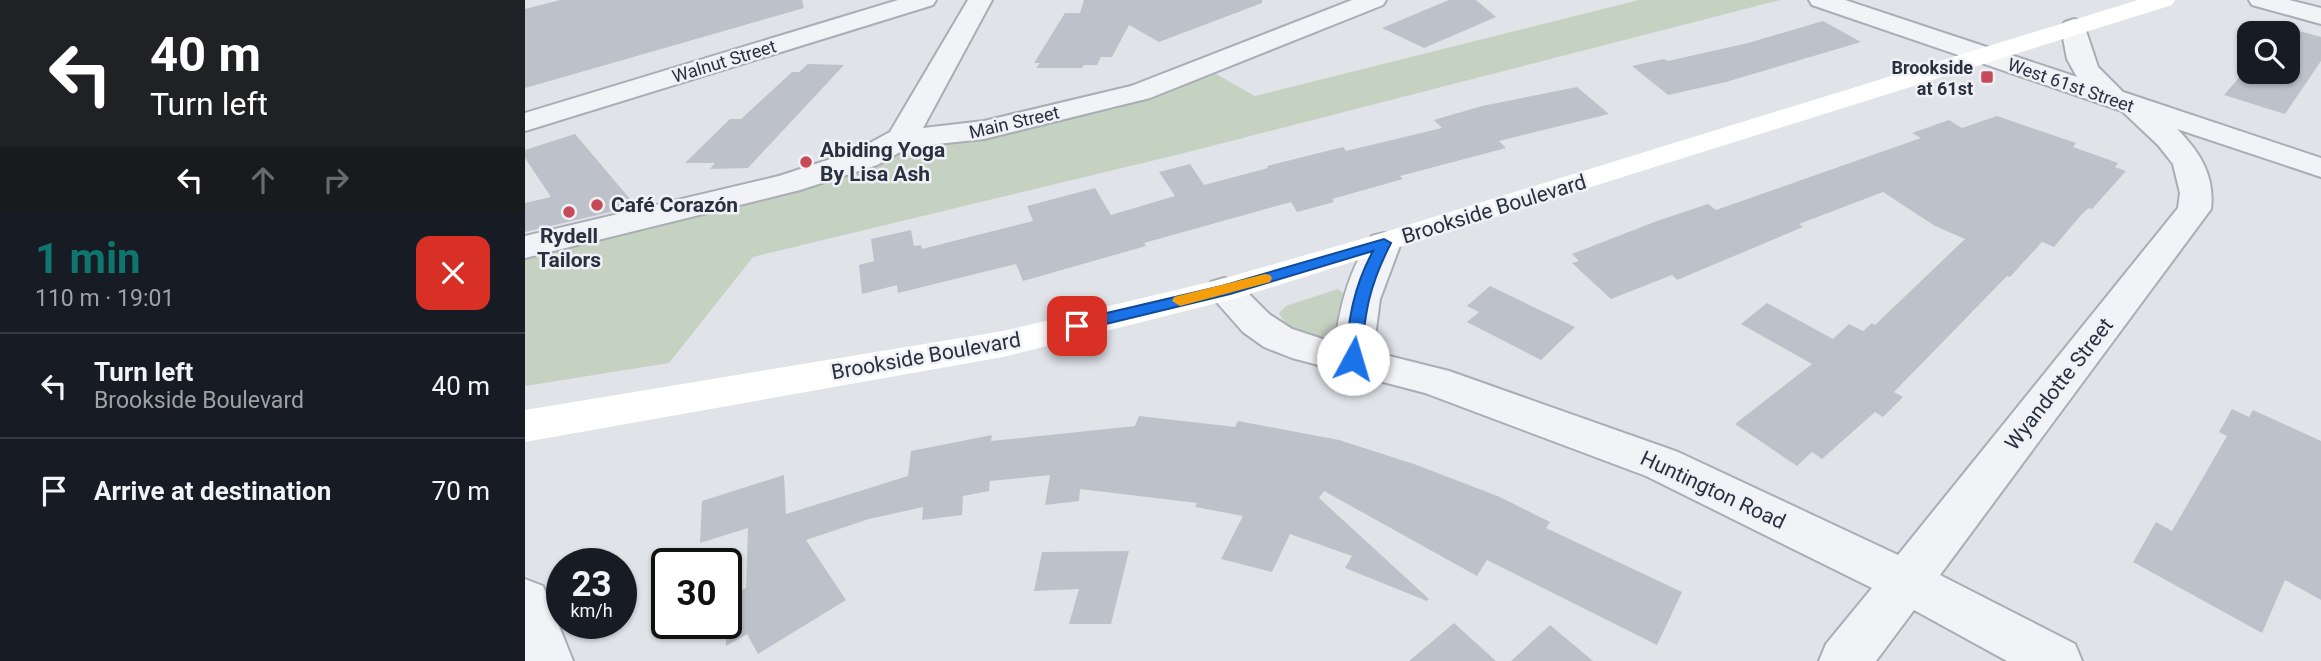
<!DOCTYPE html>
<meta charset="utf-8">
<style>
:root{--surface:#171b24;--page:#20242c;--text:#f1f3f6;--muted:#9ea1a6;--line:#363941;--accent:#0f766e}
body{margin:0;font-family:Roboto,sans-serif;background:var(--page);color:var(--text);height:100vh;display:flex;flex-direction:column;font-size:26px;white-space:nowrap}
*{box-sizing:border-box;margin:0}
p{font-size:23px;color:var(--muted)}
.icon{flex:none;width:38px;height:38px;fill:none;stroke:currentColor;stroke-width:2;stroke-linecap:round;stroke-linejoin:round}
.map{position:relative;flex:1;overflow:hidden}
.drawer{display:flex;flex-direction:column;background:var(--surface);width:525px}
.drawer>*{flex:none}
.hud{background:#202124;color:#fff;overflow:hidden}
.fabs{position:absolute;left:1712px;top:21px;display:grid;gap:14px}
.fabs a{display:grid;place-items:center;width:63px;height:63px;border-radius:14px;background:var(--surface);box-shadow:0 2px 5px #0004;font-size:35px}
.speed{position:absolute;left:21px;top:548px;display:flex;gap:14px;font-size:35px;font-weight:700;text-align:center}
.speed>*{display:grid;place-content:center;width:91px;height:91px;border-radius:50%;background:var(--surface);box-shadow:0 2px 5px #0004;line-height:1}
.speed small{font-size:18px;font-weight:400}
.speed .limit{border:4px solid #111;border-radius:10px;background:#fff;color:#111}
.pin{position:absolute;display:grid;place-items:center;width:60px;height:60px;color:#fff;margin:-30px;border-radius:14px;box-shadow:0 4px 10px #0006}
.me{position:absolute;width:77px;margin:-38px;rotate:6deg;stroke-linejoin:round;filter:drop-shadow(0 0 5px #0008)}
.turn{display:flex;align-items:center;gap:24px;height:147px;padding:0 35px;font-size:32px}
.turn .icon{width:91px;height:91px;stroke-width:2.5}
.turn b{display:block;font-size:49px;line-height:60px}
.lanes{display:flex;align-items:center;height:66px;padding:0 35px;background:#0003;justify-content:center;gap:35px;direction:ltr}
.lanes .off{opacity:.35}
.round{display:grid;place-items:center;flex:none;width:74px;height:74px;border-radius:14px;background:var(--page)}
.overview{display:flex;align-items:center;justify-content:space-between;height:119px;padding:0 35px}
h1{font-size:42px;font-weight:700;line-height:52px;color:var(--accent)}
ul{padding:0;list-style:none}
li{display:flex;align-items:center;gap:21px;height:105px;padding:0 35px;border-top:2px solid var(--line)}
li div{flex:1}
li b{display:block;font-size:26px}
li em{font-style:normal}
main{display:flex;flex:1;min-height:0}
.map>svg:first-child{display:block}
.green{fill:#c5d1c1}
.building{fill:#bdc2ca}
.lines{fill:none;stroke-linecap:round;stroke-linejoin:round}
.minor-casing{stroke:#a9adb5;stroke-width:4}
.tertiary-casing{stroke:#a9adb5;stroke-width:4}
.minor{fill:#f2f3f6;fill-rule:evenodd}
.tertiary{fill:#f2f3f6;fill-rule:evenodd}
.secondary{fill:#fff;fill-rule:evenodd}
.route{fill:#1a73e8;stroke:#114b97;stroke-width:2}
.slow{fill:#f59e0b}
.poi-dot{fill:#c74a58;stroke:#eff1f6;stroke-width:2.5}
.labels{text-anchor:middle;dominant-baseline:central;stroke-width:5;stroke-linejoin:round;paint-order:stroke}
.far-street-label{font-size:18px;fill:#29303e;stroke:#eff1f6}
.far-poi-label{font-size:18px;font-weight:bold;fill:#29303e;stroke:#eff1f6;text-anchor:end}
.poi-label{font-size:21px;font-weight:bold;fill:#29303e;stroke:#eff1f6;text-anchor:start}
.street-label{font-size:21px;fill:#29303e;stroke:#eff1f6}
</style>
<main>
<section class="drawer">
<div class="hud">
<div class="turn"><svg class="icon" aria-label="left" viewBox="0 0 24 24"><path d="M17 20v-9H6M10 6l-5 5 5 5"/></svg><div><b>40 m</b>Turn left</div></div>
<div class="lanes"><svg class="icon" aria-label="left" viewBox="0 0 24 24"><path d="M17 20v-9H6M10 6l-5 5 5 5"/></svg><svg class="icon off" aria-label="ahead" viewBox="0 0 24 24"><path d="M12 20V5M6 11l6-6 6 6"/></svg><svg class="icon off" aria-label="right" viewBox="0 0 24 24"><path d="M7 20v-9h11M14 6l5 5-5 5"/></svg></div>
</div>
<div class="overview"><div><h1>1 min</h1><p>110 m · 19:01</p></div><a class="round" style="background:#d93025;color:#fff"><svg class="icon" aria-label="close" viewBox="0 0 24 24"><path d="M6 6l12 12M18 6L6 18"/></svg></a></div>
<ul>
<li><svg class="icon" aria-label="left" viewBox="0 0 24 24"><path d="M17 20v-9H6M10 6l-5 5 5 5"/></svg><div><b>Turn left</b><p>Brookside Boulevard</p></div><em>40 m</em></li>
<li><svg class="icon" aria-label="arrive" viewBox="0 0 24 24"><path d="M6 21V4h12l-3 4 3 4H6"/></svg><div><b>Arrive at destination</b></div><em>70 m</em></li>
</ul>
</section>
<div class="map">
<svg width="1796" height="661" viewBox="0 0 1796 661">
<rect width="100%" height="100%" fill="#e0e3e8"/>
<path class="green" d="M1114,0H1255L655,154L228,257L144,363L0,386V254L380,150L591,109L691,74L730,96Z
M813,289L821,296L814,335C794,340 763,333 754,313L761,306Z"/>
<path class="building" d="M35,0H277L279,8L0,88V9Z
M559,0H737V3L634,42L604,25L587,57H576L572,65H559L557,68H511L515,63H509L540,13H555Z
M924,0H951L971,17L899,48L857,28Z
M1298,21L1336,42L1201,82L1143,95L1107,66L1139,59L1143,61L1223,43Z
M1757,26L1796,37V61L1760,114L1699,95L1724,66V72H1762V33H1751Z
M283,64L319,65L223,168L185,169L190,163H160L205,119H216L267,72H274Z
M1052,87L1084,114L974,141L981,148L875,176L878,179L807,199L809,202L772,212L766,202L619,243L621,246L498,281L491,264L373,293L372,285L337,294L334,265L349,261L346,239L386,230L389,246L396,245L397,249L508,221L502,206L570,188L586,215L650,196L634,172L665,164L679,185L743,168L742,166L818,147L821,151L917,128L909,120L957,106Z
M1472,116L1551,143L1548,147L1593,163L1590,167L1601,171L1567,209L1564,208L1556,215L1529,247L1517,242L1485,277L1482,276L1369,392L1378,397L1358,417L1350,412L1297,459L1287,452L1272,466L1210,424L1287,364L1216,324L1242,303L1308,339L1324,324L1338,331L1347,323L1350,325L1440,239L1410,226L1358,192L1274,224L1278,227L1152,280L1147,275L1086,299L1047,263L1054,261L1047,254L1132,221L1183,204L1191,210L1396,138L1387,133L1424,120L1437,128Z
M50,134L111,206L0,232V203L26,197L0,158V150Z
M965,286L1050,327L1016,360L942,322L954,312L942,306Z
M1707,409L1724,417L1728,410L1796,441V600L1760,580L1737,633L1608,562L1631,522L1647,531L1702,436L1694,432Z
M614,416L710,427L713,421L814,440L889,464L975,497L1025,522L1021,528L1157,592L1132,645L962,560L952,576L799,491L794,498L904,599L902,601L820,568L827,556L765,534L747,572L696,559L718,516L670,507L672,503L555,489L554,501L520,505L525,475L465,481L464,491L438,496L437,515L397,520L398,507L344,519L281,540L321,600L233,654L222,634L201,646V599L221,588L223,528L175,543L177,501L259,475L261,514L383,476L386,451L467,435L466,441L610,426Z
M604,551L586,624H544L554,589L509,591L517,552Z
M929,623L971,661H884Z
M1025,625L1068,661H986Z"/>
<g class="lines">
<g class="minor-casing">
<path id="minor" d="M373,0H411L408,5L0,131V113Z
M443,0H467L398,128L459,121L606,86L827,0H861L858,5L625,98L459,139L384,147L352,165L275,190L0,258V236L254,176L330,151L365,132Z
M1284,0H1320L1552,77L1542,59L1536,27L1540,22L1549,19L1558,22L1573,67L1598,92L1796,158V177L1652,129C1675,152 1690,176 1686,209L1415,575L1550,644L1557,661H1482L1389,610L1351,661H1294L1301,644L1347,588L1121,476L900,393L767,358L739,347L718,332L681,290L686,282L699,278L712,282L744,314L767,329L810,343C815,304 825,268 847,236L859,233L871,236L876,243L855,299L848,352L924,371L1153,452L1373,555L1653,208L1655,193L1648,164L1633,145L1597,111L1287,5Z
M1724,0H1764L1796,8V24L1727,5Z"/>
</g>
<g class="tertiary-casing">
<path id="tertiary" d="M0,579L18,586L48,661H0Z"/>
</g>
<use href="#minor" class="minor"/>
<use href="#tertiary" class="tertiary"/>
<path class="secondary" d="M1613,0H1650L1647,5L712,298L478,357L0,442V410L478,331L693,280L847,236Z"/>
</g>
<path class="route" d="M859,239L866,243C844,286 840,311 836,359L828,365L820,359C824,318 828,288 848,251L705,294L552,331L544,326L552,320L697,286Z"/>
<path class="slow" d="M740,274L745,275L747,278L745,282L655,306L647,301L649,297Z"/>
<g class="poi-dot">
<rect x="1455" y="70" width="14" height="14" rx="3.5"/>
<circle cx="281" cy="162" r="7"/>
<circle cx="72" cy="205" r="7"/>
<circle cx="44" cy="212" r="7"/>
</g>
<g class="labels">
<g class="far-street-label">
<text transform="translate(199 61) rotate(-17)">Walnut Street</text>
<text transform="translate(1546 85) rotate(19)">West 61st Street</text>
<text transform="translate(489 122) rotate(-13)">Main Street</text>
</g>
<g class="far-poi-label">
<text x="1448" y="67">Brookside<tspan x="1448" dy="21">at 61st</tspan></text>
</g>
<g class="poi-label">
<text x="295" y="150">Abiding Yoga<tspan x="295" dy="24">By Lisa Ash</tspan></text>
<text x="86" y="205">Café Corazón</text>
<text x="44" y="236" text-anchor="middle">Rydell<tspan x="44" dy="24">Tailors</tspan></text>
</g>
<g class="street-label">
<text transform="translate(969 209) rotate(-17)">Brookside Boulevard</text>
<text transform="translate(401 356) rotate(-10)">Brookside Boulevard</text>
<text transform="translate(1534 384) rotate(-52)">Wyandotte Street</text>
<text transform="translate(1188 490) rotate(25)">Huntington Road</text>
</g>
</g>
</svg>
<div class="fabs">
<a><svg class="icon" aria-label="search" viewBox="0 0 24 24"><circle cx="10" cy="10" r="6"/><path d="M15 15l6 6"/></svg></a>
</div>
<div class="speed"><div>23<small>km/h</small></div><div class="limit">30</div></div>
<div class="pin" style="left:552px;top:326px;background:#d93025"><svg class="icon" aria-label="arrive" viewBox="0 0 24 24"><path d="M6 21V4h12l-3 4 3 4H6"/></svg></div>
<svg class="me" style="left:828px;top:359px" viewBox="-20 -20 40 40"><circle r="19" fill="#fff"/><path d="M0-13L10 11 0 6-10 11z" fill="#1a73e8"/></svg>
</div>
</main>
